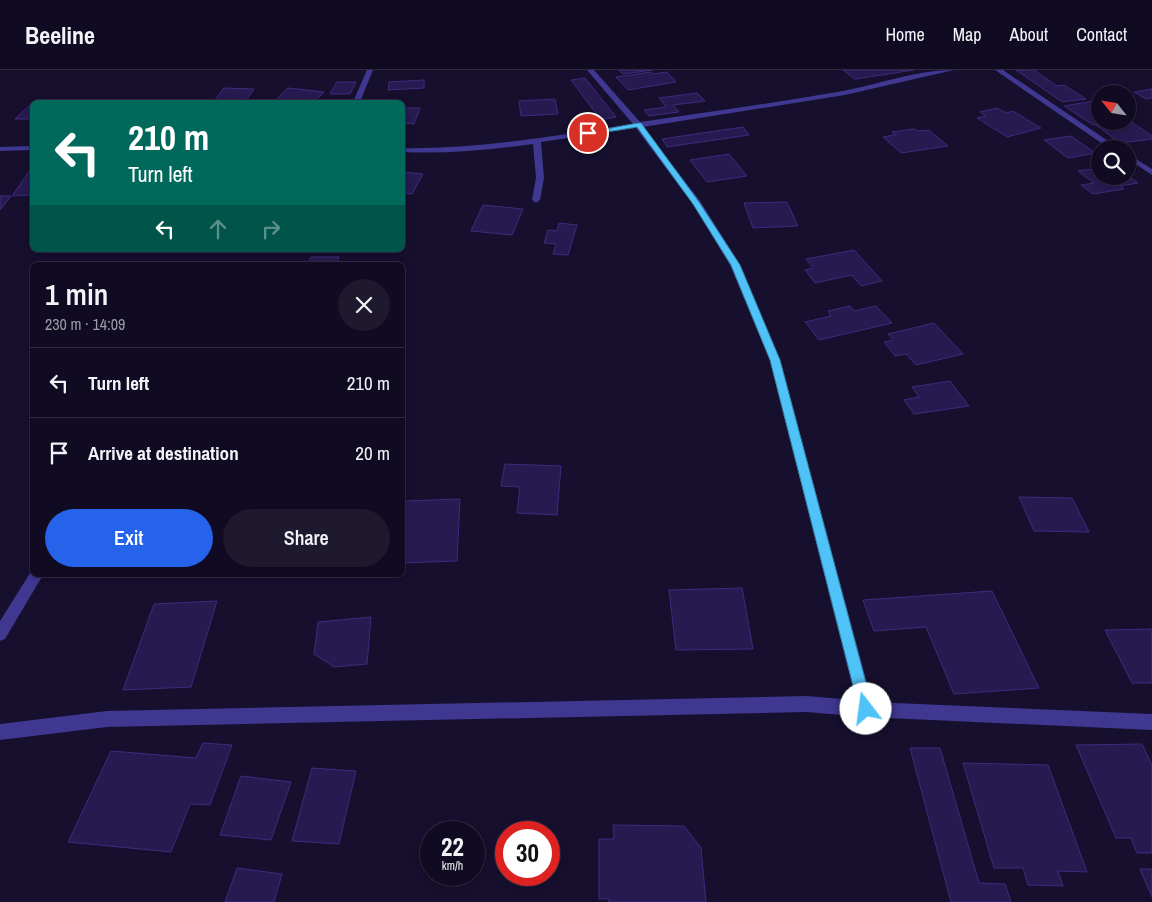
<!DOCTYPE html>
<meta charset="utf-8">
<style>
:root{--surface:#100b22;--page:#1e192f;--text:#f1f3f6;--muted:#9c9ba5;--line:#302b40;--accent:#2563eb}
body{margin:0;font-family:"Archivo Narrow",sans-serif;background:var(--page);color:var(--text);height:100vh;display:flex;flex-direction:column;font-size:19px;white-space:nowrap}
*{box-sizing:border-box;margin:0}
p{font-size:16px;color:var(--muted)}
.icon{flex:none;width:28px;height:28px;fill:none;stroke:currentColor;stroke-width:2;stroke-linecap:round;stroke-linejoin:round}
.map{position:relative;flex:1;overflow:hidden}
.details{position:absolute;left:30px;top:192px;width:375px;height:315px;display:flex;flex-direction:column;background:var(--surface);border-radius:8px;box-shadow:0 2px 8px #0003,0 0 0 1px var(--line)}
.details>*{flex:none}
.hud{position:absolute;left:30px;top:30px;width:375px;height:152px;border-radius:8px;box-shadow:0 2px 8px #0003,0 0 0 1px var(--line);background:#00695c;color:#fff;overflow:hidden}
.needle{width:32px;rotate:300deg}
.fabs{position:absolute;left:1091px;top:15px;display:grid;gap:10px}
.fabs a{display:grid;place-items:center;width:45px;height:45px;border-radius:50%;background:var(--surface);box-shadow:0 2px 8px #0003,0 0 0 1px var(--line);font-size:25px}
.speed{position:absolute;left:420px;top:751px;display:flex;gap:10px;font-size:25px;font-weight:700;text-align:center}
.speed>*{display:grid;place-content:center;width:65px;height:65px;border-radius:50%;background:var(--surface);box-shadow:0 2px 8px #0003,0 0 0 1px var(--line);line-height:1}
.speed small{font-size:12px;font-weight:400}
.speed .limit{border:8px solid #d22;background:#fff;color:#111}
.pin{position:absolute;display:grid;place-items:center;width:42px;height:42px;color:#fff;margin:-21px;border:2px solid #fff;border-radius:50%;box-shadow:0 1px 5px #0007}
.me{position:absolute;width:55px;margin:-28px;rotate:345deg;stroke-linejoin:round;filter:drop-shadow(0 0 4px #0008)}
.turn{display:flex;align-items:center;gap:18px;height:105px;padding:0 15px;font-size:22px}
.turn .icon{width:65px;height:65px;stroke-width:2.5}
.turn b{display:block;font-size:35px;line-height:42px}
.lanes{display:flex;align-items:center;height:48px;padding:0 15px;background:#0003;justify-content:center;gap:25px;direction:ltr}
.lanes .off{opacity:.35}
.round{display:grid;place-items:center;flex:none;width:52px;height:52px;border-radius:26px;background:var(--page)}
.overview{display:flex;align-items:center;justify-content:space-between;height:85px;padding:0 15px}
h1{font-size:30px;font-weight:600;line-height:38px}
.action{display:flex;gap:10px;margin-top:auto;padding:10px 15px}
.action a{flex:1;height:58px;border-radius:30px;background:var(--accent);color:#fff;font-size:20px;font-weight:600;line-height:58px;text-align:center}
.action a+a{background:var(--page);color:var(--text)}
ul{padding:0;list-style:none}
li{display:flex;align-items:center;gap:15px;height:70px;padding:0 15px;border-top:1px solid var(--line)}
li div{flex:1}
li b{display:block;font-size:19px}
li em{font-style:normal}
header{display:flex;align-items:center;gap:30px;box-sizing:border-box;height:70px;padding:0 25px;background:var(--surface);border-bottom:1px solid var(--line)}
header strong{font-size:24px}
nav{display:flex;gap:28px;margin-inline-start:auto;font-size:18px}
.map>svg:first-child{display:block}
.building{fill:#271a50;stroke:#3f2a7e}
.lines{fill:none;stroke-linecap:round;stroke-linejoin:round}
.minor{fill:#3f3790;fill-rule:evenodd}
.route{fill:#4fc3f7;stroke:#337fa1}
</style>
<header>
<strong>Beeline</strong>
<nav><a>Home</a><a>Map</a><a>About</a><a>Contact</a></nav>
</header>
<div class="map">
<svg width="1152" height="832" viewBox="0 0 1152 832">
<rect width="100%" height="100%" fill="#160f2e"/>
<path class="building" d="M619,0H653L623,4Z
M843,0H914L855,9Z
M1016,0H1034L1057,16L1064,15L1086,29L1062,32Z
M651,2L653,4L667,2L676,12L628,20L616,7Z
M585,8L616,47L601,50L571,10Z
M424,10V18L388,20L389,12Z
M337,12H356L350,24H330Z
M224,18L254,19L245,32H213Z
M288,18L324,22L314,32H274Z
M1152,19V28L1146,29L1134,22Z
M697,23L705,31L673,35L679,42L649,46L644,40L666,37L659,28Z
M555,29L558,44L521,46L519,31Z
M1100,30V51L1115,52L1093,55L1064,36Z
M32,33V49H15Z
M402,38H420L414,54L402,53Z
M997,38L1006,43L1013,41L1041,58L1007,67L977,48L986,46L980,42Z
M1130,51L1152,66V69L1120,73L1096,55Z
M743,57L749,65L667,77L662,69Z
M914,59L919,61L929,60L948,76L901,83L883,67L895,65L892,62Z
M1071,66L1095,83L1068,88L1044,70Z
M729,84L747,106L707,112L690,90Z
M1100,98V106H1128L1138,113L1120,116L1124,119L1093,124L1081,115L1094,113L1078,101Z
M31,99L32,125L12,126Z
M402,102L423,104L412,124L402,123Z
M0,126H11L0,140Z
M787,132L798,156L753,158L744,133Z
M483,135L523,139L512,165L471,161Z
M559,153L577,155L568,185L553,184L556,174L544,173L548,160L557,161Z
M854,180L882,211L861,216L852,205L815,213L805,200L813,198L806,189Z
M311,187H339L336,195H307Z
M850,236L854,241L876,236L892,253L819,270L805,252L831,246L828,241Z
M934,253L963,284L916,295L906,284L895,286L884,272L893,270L888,264Z
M950,311L969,336L914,344L904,330L919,327L912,317Z
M505,394L561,396L557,445L517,443L520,417L501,416Z
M1019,427L1072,428L1089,462L1034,461Z
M460,429L457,491L402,493L403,431Z
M742,518L753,579L676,580L669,520Z
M992,521L1039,618L954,624L926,557L874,561L863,530Z
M217,531L191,617L123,620L154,534Z
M371,547L367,594L334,597L314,584L318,552Z
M1152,559V613H1132L1105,560Z
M203,673L232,675L210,735L190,734L171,782L68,772L111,681L196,688Z
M1142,674L1152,695V783H1137L1131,768H1116L1076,675Z
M910,678H940L979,813L1005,814L1011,832H951Z
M963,693L1048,695L1087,802L1058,801L1063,816L1028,815L1023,798H994Z
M312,698L356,701L339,774L292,771Z
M241,706L291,712L271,770L220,765Z
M613,755L684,756L701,778L706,832H609V829H599V769H614Z
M237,798L282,804L274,832H225Z
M1140,799H1152V827Z"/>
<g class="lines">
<path class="minor" d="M367,0H373L360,32H353Z
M587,0H594L640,52C707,42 775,33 843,21C880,14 916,0 954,0L845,25L643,57L700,131L740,195L780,290L872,632L1152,644V660L866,647L806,642L107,657L0,670V654L107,641L806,626L856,630L770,290L730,195L693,134L636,58L541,72L544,108L540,130L536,133L532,130L536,108L533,74C490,80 446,84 402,82V78C480,80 556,65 633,54Z
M995,0H1003L1120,79H1110Z
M32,76V80L0,81V77Z
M1128,84L1152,99V105L1128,89Z
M32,500V505H43L5,569L0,571V551Z"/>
</g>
<path class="route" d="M638,53H641L699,132L740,195L780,290L873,639L871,644L866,646L861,644L859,639L770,290L731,195L693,134L637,57L588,65L584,63Z"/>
</svg>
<div class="fabs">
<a><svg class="needle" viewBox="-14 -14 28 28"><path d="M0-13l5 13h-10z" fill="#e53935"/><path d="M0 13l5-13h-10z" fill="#9c9ba5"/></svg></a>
<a><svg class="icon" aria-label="search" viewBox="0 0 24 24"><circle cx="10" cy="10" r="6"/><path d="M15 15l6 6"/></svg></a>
</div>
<div class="speed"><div>22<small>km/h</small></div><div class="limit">30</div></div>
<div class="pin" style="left:588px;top:63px;background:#d93025"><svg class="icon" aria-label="arrive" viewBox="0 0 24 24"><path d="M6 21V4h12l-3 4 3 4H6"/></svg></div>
<svg class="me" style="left:866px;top:639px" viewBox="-20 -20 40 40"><circle r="19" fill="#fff"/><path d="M0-13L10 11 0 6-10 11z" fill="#4fc3f7"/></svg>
<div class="hud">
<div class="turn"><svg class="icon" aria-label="left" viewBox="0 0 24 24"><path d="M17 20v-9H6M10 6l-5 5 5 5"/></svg><div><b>210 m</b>Turn left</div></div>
<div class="lanes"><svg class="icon" aria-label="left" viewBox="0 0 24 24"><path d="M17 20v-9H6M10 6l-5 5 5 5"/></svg><svg class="icon off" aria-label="ahead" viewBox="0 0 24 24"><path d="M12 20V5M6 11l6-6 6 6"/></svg><svg class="icon off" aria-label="right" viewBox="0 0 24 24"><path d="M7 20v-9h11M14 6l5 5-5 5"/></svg></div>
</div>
<section class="details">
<div class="overview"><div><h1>1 min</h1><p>230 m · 14:09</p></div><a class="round"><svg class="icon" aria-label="close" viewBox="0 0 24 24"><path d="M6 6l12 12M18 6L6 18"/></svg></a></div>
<ul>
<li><svg class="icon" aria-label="left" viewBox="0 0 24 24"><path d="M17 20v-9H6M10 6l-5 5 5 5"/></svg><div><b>Turn left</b></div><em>210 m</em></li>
<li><svg class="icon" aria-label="arrive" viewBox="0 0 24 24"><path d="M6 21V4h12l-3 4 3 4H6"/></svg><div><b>Arrive at destination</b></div><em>20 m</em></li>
</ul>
<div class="action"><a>Exit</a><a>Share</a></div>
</section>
</div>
